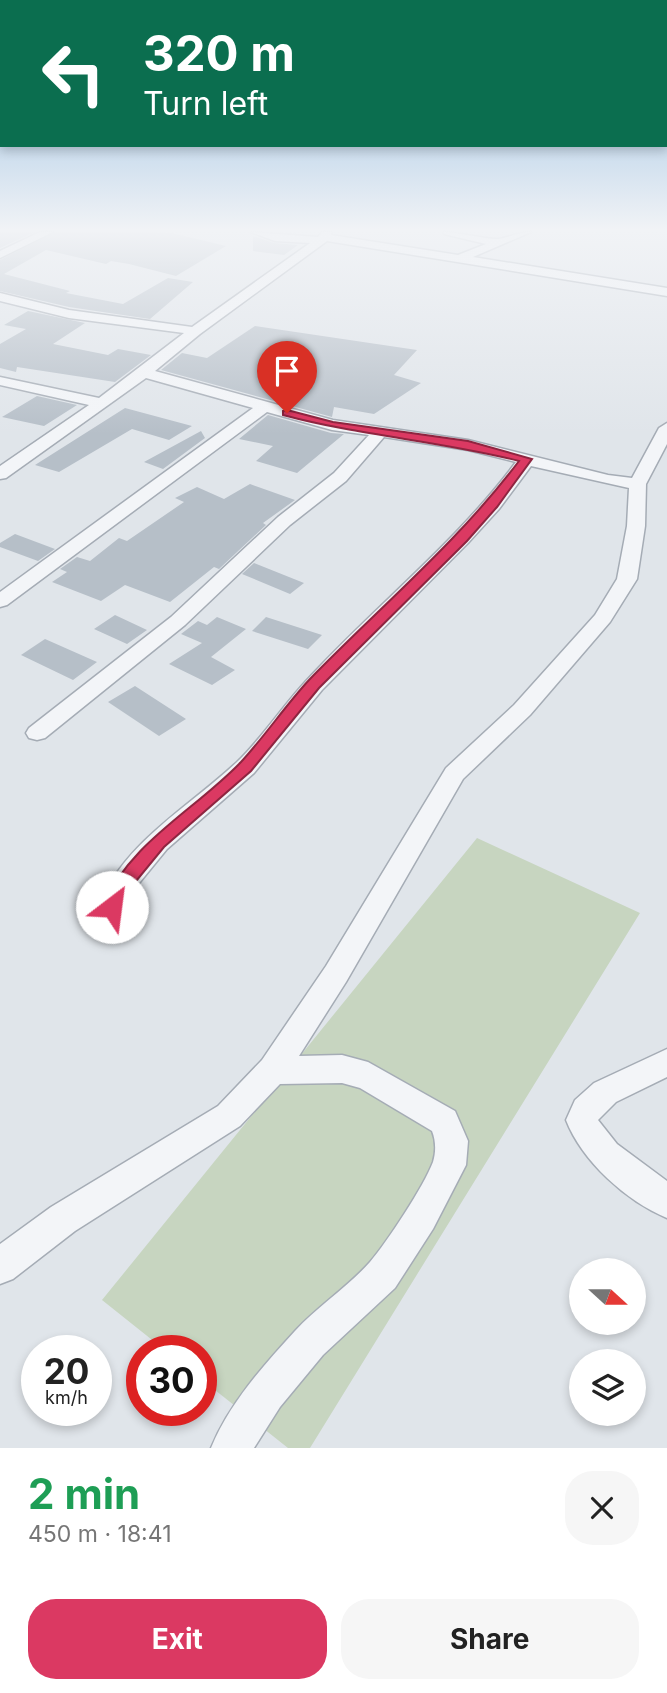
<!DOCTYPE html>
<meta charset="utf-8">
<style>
:root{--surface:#fff;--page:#f6f6f6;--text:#222;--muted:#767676;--accent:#db3962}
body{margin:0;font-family:Inter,sans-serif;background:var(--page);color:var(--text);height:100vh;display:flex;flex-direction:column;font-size:26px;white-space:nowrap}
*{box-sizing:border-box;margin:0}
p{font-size:23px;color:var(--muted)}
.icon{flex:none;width:38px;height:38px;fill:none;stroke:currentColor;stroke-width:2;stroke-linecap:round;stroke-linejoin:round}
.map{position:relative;height:1448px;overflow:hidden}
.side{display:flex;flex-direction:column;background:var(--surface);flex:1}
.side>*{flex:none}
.top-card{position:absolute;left:0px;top:0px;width:668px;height:147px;box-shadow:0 4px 10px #0003;background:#0b6e4f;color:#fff;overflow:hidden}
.needle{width:46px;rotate:111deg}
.tools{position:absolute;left:569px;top:1258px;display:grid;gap:14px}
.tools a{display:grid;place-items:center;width:77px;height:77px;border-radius:50%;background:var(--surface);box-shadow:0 4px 10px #0003;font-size:35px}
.speed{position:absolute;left:21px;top:1335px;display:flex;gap:14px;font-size:35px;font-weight:700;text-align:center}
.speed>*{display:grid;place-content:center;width:91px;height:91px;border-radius:50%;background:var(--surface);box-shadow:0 4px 10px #0003;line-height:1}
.speed small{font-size:18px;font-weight:400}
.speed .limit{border:10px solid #d22;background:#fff;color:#111}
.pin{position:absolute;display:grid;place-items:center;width:60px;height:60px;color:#fff;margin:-72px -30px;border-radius:50% 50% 50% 0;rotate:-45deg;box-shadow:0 0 7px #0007}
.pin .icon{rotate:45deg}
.me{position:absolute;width:77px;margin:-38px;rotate:30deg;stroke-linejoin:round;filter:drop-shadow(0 0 5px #0008)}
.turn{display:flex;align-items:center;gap:24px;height:147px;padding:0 28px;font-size:32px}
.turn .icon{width:91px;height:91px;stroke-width:2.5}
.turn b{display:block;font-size:49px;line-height:60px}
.round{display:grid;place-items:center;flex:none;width:74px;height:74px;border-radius:28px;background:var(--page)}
.headline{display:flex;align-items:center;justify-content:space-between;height:119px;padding:0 28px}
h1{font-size:42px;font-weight:700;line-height:52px;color:#1e9e55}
.button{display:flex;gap:14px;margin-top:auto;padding:14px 28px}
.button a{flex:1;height:80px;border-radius:28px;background:var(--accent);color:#fff;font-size:28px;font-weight:700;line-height:80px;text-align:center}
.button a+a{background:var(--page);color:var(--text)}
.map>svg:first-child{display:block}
.green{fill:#c7d5c0}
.building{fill:#b6bfc8}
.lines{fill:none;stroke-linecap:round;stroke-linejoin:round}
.minor-casing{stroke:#a5acb5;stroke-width:3}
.minor{fill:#f3f5f8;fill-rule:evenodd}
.route{fill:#db3962;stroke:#8e2540;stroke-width:2}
</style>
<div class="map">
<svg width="667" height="1448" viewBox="0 0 667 1448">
<rect width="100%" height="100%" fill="#e0e5ea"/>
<path class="green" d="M477,838L640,913L310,1448H288L201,1379V1351H166L102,1300Z"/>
<path class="building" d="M0,232H35L0,248Z
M55,232L172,233L226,246L176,276L129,264L111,261L106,264L46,250L4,274L70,291L66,293L123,304L168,278L193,282L150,319L69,307L0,291V260Z
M253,236L274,243L298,245L284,255L253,251Z
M28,311L85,323L53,344L108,355L118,349L151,355L115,382L17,367L16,372L0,368V344L26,329L4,325Z
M255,326L417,350L394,375L421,383L374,414L334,407L332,417L161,370L182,353L207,358Z
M37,396L77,405L44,426L2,417Z
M125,408L192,426L169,440L132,429L59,472L35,465Z
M268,415L331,433L344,434L297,473L256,461L273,446L239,439Z
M201,431L205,438L163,469L144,462Z
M250,484L295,500L263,523L266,525L219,569L214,567L170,602L125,585L101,601L52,582L67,572L60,569L77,557L90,561L119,538L127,541L184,502L175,498L197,487L224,499Z
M15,534L55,549L38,561L0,547V543Z
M254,563L304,583L290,594L242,574Z
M115,615L147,630L127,644L94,629Z
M217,617L246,629L211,657L235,670L212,685L169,664L202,643L181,634L198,621L207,625Z
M266,617L322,635L308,649L252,631Z
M45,639L97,662L73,680L21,655Z
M135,686L186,719L159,736L108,702Z"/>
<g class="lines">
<g class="minor-casing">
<path id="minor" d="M40,232H53L0,258V251Z
M251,232L318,237L322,232H332L331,235L458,255L486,244L444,234L443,232C458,232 489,240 499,239C510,237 519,232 531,232L473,257L667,288V296L327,241L200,334L155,371L333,420L468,440L608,475L632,478L659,428L667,423V444L646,484L645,526L637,579L610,622L530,715L463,779L346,982L299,1056L342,1055L368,1062L455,1111L468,1141L466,1165L433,1229L395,1288L323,1355L280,1407L254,1448H211C229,1404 263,1366 295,1331C318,1306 348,1287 370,1262C387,1242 424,1186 433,1162C436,1152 436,1141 432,1131L360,1088L342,1083L280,1084L240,1126L75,1231L13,1279L0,1284V1244L51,1207L218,1106L262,1060L326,966L446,768L514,705L595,615L617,579L627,526L629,488L531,466L499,509L468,543L322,690L254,773L167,849L131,893L122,914L112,917L102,914L98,907C124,842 188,808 237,762C262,738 282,707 306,681C375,606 455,544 516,462L468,450L384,437L346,481L290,525L185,625L45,738L37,740L29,738L26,733L29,728L171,617L278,517L334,473L369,435L332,430L267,412L7,605L0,607V592L253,408L146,378L6,478L0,479V466L89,405L0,385V377L99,398L184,333L69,318L0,301V293L69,310L192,327L310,243L275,241Z
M667,1049V1077L616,1102L598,1120L617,1144L667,1181V1218C626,1201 582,1161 566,1120L575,1100L594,1083Z"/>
</g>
<use href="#minor" class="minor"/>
</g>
<linearGradient id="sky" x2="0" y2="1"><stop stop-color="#87b5de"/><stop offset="0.53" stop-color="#f1f3f6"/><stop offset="1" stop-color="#f1f3f6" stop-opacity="0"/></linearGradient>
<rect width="667" height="434" fill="url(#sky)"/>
<path class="route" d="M287,410L333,422L468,441L532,459L497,507L467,541L319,688L251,771L164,847L127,892L119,912L112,914L105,912L102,907C130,842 194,811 241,762C265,736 285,706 309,680C380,607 458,542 519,461C441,441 361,436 283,415V411Z"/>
</svg>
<div class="tools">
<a><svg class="needle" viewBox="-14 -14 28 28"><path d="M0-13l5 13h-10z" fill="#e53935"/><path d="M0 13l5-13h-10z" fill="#767676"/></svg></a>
<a><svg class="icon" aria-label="layers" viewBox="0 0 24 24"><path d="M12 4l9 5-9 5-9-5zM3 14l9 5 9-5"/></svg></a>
</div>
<div class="speed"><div>20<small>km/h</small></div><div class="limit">30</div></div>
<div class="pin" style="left:287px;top:413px;background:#d93025"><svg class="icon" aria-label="arrive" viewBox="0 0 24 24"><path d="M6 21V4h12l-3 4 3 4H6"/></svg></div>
<svg class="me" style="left:112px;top:907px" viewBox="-20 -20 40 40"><circle r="19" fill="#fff"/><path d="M0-13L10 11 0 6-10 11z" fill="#db3962"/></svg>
<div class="top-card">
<div class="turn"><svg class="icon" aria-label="left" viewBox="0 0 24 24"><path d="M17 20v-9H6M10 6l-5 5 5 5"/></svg><div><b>320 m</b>Turn left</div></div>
</div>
</div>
<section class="side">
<div class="headline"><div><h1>2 min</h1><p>450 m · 18:41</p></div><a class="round"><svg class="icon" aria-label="close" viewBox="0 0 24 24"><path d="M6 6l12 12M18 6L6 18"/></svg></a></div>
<div class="button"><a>Exit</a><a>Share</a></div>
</section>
